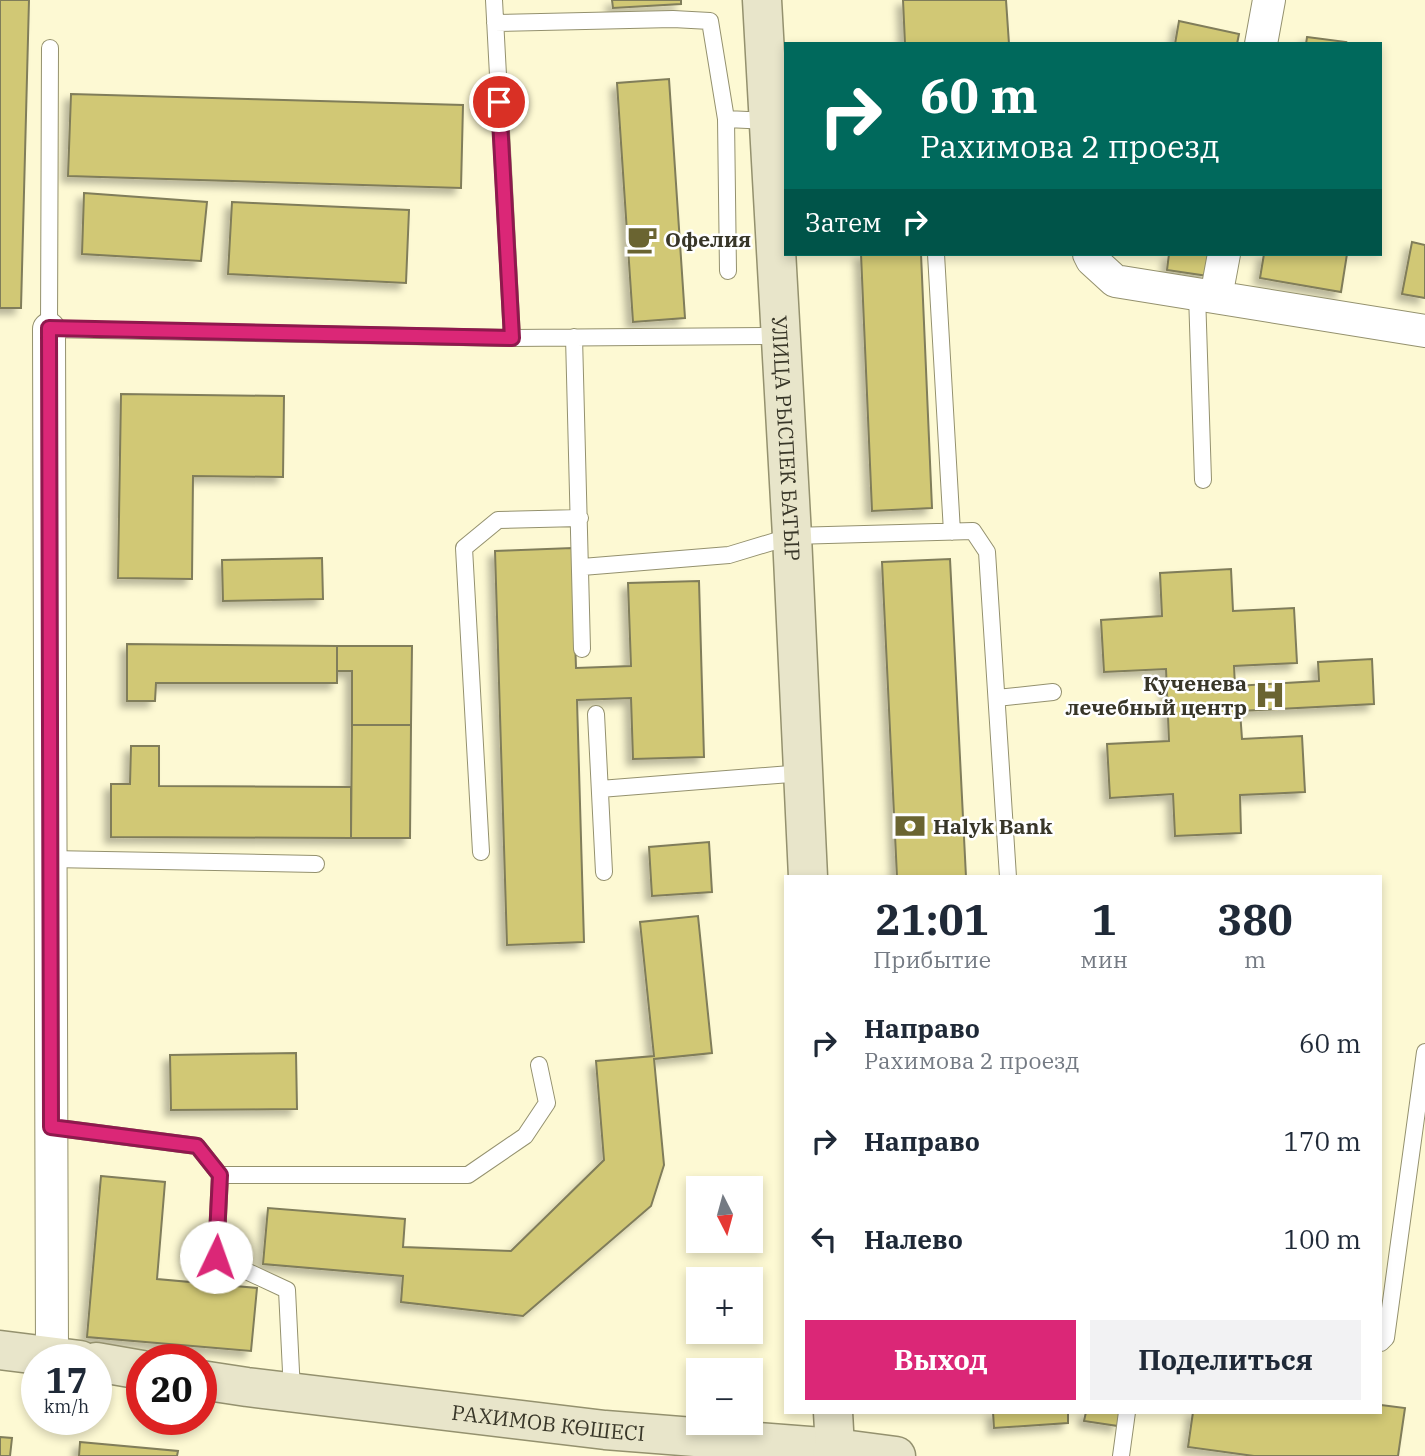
<!DOCTYPE html>
<html lang="ru">
<meta charset="utf-8">
<style>
:root{--surface:#fff;--page:#f2f2f3;--text:#1f2937;--muted:#747a83;--accent:#db2777}
body{margin:0;font-family:"IBM Plex Serif",serif;background:var(--page);color:var(--text);height:100vh;display:flex;flex-direction:column;font-size:26px;white-space:nowrap}
*{box-sizing:border-box;margin:0}
p{font-size:23px;color:var(--muted)}
.icon{flex:none;width:38px;height:38px;fill:none;stroke:currentColor;stroke-width:2;stroke-linecap:round;stroke-linejoin:round}
.map{position:relative;flex:1;overflow:hidden}
.panel{position:absolute;left:784px;top:875px;width:598px;height:539px;display:flex;flex-direction:column;background:var(--surface);border-radius:0px;box-shadow:0 4px 10px #0003}
.panel>*{flex:none}
.top-card{position:absolute;left:784px;top:42px;width:598px;height:214px;border-radius:0px;box-shadow:0 4px 10px #0003;background:#00695c;color:#fff;overflow:hidden}
.needle{width:46px;rotate:174deg}
.buttons{position:absolute;left:686px;top:1176px;display:grid;gap:14px}
.buttons a{display:grid;place-items:center;width:77px;height:77px;border-radius:0px;background:var(--surface);box-shadow:0 4px 10px #0003;font-size:35px}
.speed{position:absolute;left:21px;top:1344px;display:flex;gap:14px;font-size:35px;font-weight:700;text-align:center}
.speed>*{display:grid;place-content:center;width:91px;height:91px;border-radius:50%;background:var(--surface);box-shadow:0 4px 10px #0003;line-height:1}
.speed small{font-size:18px;font-weight:400}
.speed .limit{border:10px solid #d22;background:#fff;color:#111}
.pin{position:absolute;display:grid;place-items:center;width:60px;height:60px;color:#fff;margin:-30px;border:4px solid #fff;border-radius:50%;box-shadow:0 2px 7px #0007}
.me{position:absolute;width:77px;margin:-38px;rotate:3deg;stroke-linejoin:round;filter:drop-shadow(0 0 5px #0008)}
.turn{display:flex;align-items:center;gap:24px;height:147px;padding:0 21px;font-size:32px}
.turn .icon{width:91px;height:91px;stroke-width:2.5}
.turn b{display:block;font-size:49px;line-height:60px}
.then{display:flex;align-items:center;height:66px;padding:0 21px;background:#0003;gap:14px;font-size:26px}
.eta{display:flex;justify-content:space-evenly;align-items:center;height:119px;text-align:center}
.eta b{font-size:42px;font-weight:800;line-height:49px}
.primary-button{display:flex;gap:14px;margin-top:auto;padding:14px 21px}
.primary-button a{flex:1;height:80px;border-radius:0px;background:var(--accent);color:#fff;font-size:28px;font-weight:800;line-height:80px;text-align:center}
.primary-button a+a{background:var(--page);color:var(--text)}
ul{padding:0;list-style:none}
li{display:flex;align-items:center;gap:21px;height:98px;padding:0 21px}
li div{flex:1}
li b{display:block;font-size:26px}
li em{font-style:normal}
.map>svg:first-child{display:block}
.building{fill:#d1c875;stroke:#807d5a;stroke-width:2;filter:url(#shadow)}
.lines{fill:none;stroke-linecap:round;stroke-linejoin:round}
.lane-casing{stroke:#94916e;stroke-width:18}
.street-casing{stroke:#94916e;stroke-width:34}
.secondary-casing{stroke:#94916e;stroke-width:41}
.lane{stroke:#fff;stroke-width:16}
.street{stroke:#fff;stroke-width:32}
.secondary{stroke:#e8e5ca;stroke-width:38}
.route-casing{stroke:#8e194d;stroke-width:18}
.route{stroke:#db2777;stroke-width:12}
.labels{text-anchor:middle;dominant-baseline:central;stroke-width:5;stroke-linejoin:round;paint-order:stroke}
.poi-label{font-size:21px;font-weight:bold;fill:#383628;stroke:#fff;text-anchor:start}
.street-label{font-size:21px;fill:#383628;stroke:#fff}
</style>
<div class="map">
<svg width="1425" height="1456" viewBox="0 0 1425 1456">
<defs>
<filter id="shadow"><feDropShadow dx="-6" dy="6" stdDeviation="3.5" flood-color="#0004"/></filter>
</defs>
<rect width="100%" height="100%" fill="#fdf9d3"/>
<path class="building" d="M0,0H29L21,308H0Z
M612,0H681V4L613,8Z
M903,0H1006L1009,44H905Z
M1179,21L1239,34L1237,44H1175Z
M1307,37L1346,42L1345,44H1306Z
M669,79L685,318L633,322L617,83Z
M71,94L463,105L461,188L68,176Z
M84,193L207,202L201,261L82,254Z
M232,202L409,210L406,283L228,274Z
M1412,242L1425,245V298L1402,294Z
M861,254H921L932,508L872,511Z
M1169,254H1211L1208,276L1167,270Z
M1264,254H1347L1341,292L1260,278Z
M121,394L284,396L283,477L193,476L192,579L118,578Z
M572,548L576,668L631,666L628,583L699,581L704,757L633,759L631,698L577,700L584,942L507,945L495,551Z
M322,558L323,599L223,601L222,560Z
M950,559L966,877H897L882,562Z
M1231,569L1233,611L1294,608L1297,663L1234,666L1235,686L1319,681L1318,662L1372,659L1374,704L1240,711L1242,739L1302,736L1305,792L1240,795L1241,833L1175,836L1173,794L1110,798L1107,744L1169,741L1166,669L1104,672L1101,620L1162,616L1160,573Z
M127,644L337,646V683H156L155,701H127Z
M337,646H412L411,725H352V671H337Z
M352,725H411L410,838H351Z
M131,746H159V786L351,787V838L111,837V784H130Z
M709,842L712,892L652,896L649,847Z
M698,916L712,1053L654,1059L664,1165L651,1206L523,1316L401,1302L403,1276L263,1264L268,1208L405,1219L403,1247L511,1251L604,1160L596,1061L654,1056L640,922Z
M296,1053L297,1109L171,1110L170,1055Z
M101,1176L165,1182L157,1279L257,1288L251,1351L87,1337Z
M1381,1405L1405,1408L1398,1456H1254L1188,1447L1193,1412H1381Z
M993,1412H1068V1423L994,1428Z
M1086,1412H1120L1118,1426L1084,1421Z
M0,1437L12,1438L10,1456H0Z
M80,1442L178,1451L177,1456H79Z"/>
<g class="lines">
<g class="lane-casing">
<path id="lane" d="M494,0L512,338
M495,23L673,19L710,21L726,119L728,271
M50,48L49,329L512,338L780,336
M726,119L768,121
M936,254L952,532
M1197,294L1203,480
M574,337L582,649
M582,567L729,555L792,536L973,531L987,552L1008,877
M997,698L1053,692
M596,714L604,872
M600,789L803,773
M481,852L464,548L498,520L580,518
M50,859L316,864
M51,1127L197,1146L220,1175H468L525,1136L547,1103L539,1065
M220,1175L216,1257L287,1290L292,1392
M1381,1343L1386,1338L1425,1052
M1121,1456L1127,1412"/>
</g>
<g class="street-casing">
<path id="street" d="M1261,44L1269,0
M1089,254L1092,260L1115,281L1425,331
M1216,297L1224,254
M49,329L52,1355"/>
</g>
<g class="secondary-casing">
<g id="secondary">
<path id="s1" d="M762,0L792,536L808,877"/>
<path d="M0,1350L80,1360"/>
<path d="M96,1362L142,1370"/>
<path id="s2" d="M201,1380L247,1387L605,1430L835,1448L896,1456"/>
<path d="M832,1456L835,1448L833,1412"/>
</g>
</g>
<use href="#lane" class="lane"/>
<use href="#street" class="street"/>
<use href="#secondary" class="secondary"/>
</g>
<g class="lines">
<g class="route-casing">
<path id="route" d="M216,1257L220,1175L197,1146L51,1127L49,328L512,338L499,102"/>
</g>
<use href="#route" class="route"/>
</g>
<defs>
<g id="cafe-bare" transform="scale(2.415)"><path d="M-5.5-4.5H6V0H3Q3 3.5 0 3.5H-2.5Q-5.5 3.5-5.5 0ZM3-3.2v2h1.7v-2ZM-6 4.5H4V6H-6Z" fill="#6a6431" stroke="#fff" stroke-width="2.5" paint-order="stroke"/></g>
<g id="hospital-bare" transform="scale(2.415)"><path d="M-5-5h3v3.5h4V-5h3V5h-3V1.5h-4V5h-3Z" fill="#6a6431" stroke="#fff" stroke-width="2.5" paint-order="stroke"/></g>
<g id="bank-bare" transform="scale(2.415)"><path d="M-6-4H6V4H-6ZM0-2.3a2.3 2.3 0 1 0 0 4.6a2.3 2.3 0 1 0 0-4.6Z" fill="#6a6431" stroke="#fff" stroke-width="2.5" paint-order="stroke"/></g>
</defs>
<g fill-rule="evenodd">
<use href="#cafe-bare" x="642" y="239"/>
<use href="#hospital-bare" x="1270" y="695"/>
<use href="#bank-bare" x="910" y="826"/>
</g>
<g class="labels">
<g class="poi-label">
<text x="665" y="239">Офелия</text>
<text x="1247" y="683" text-anchor="end">Кученева<tspan x="1247" dy="24">лечебный центр</tspan></text>
<text x="933" y="826">Halyk Bank</text>
</g>
<g class="street-label">
<text stroke="none"><textPath href="#s1" startOffset="439">УЛИЦА РЫСПЕК БАТЫР</textPath></text>
<text stroke="none"><textPath href="#s2" startOffset="350">РАХИМОВ КӨШЕСІ</textPath></text>
</g>
</g>
</svg>
<div class="buttons">
<a><svg class="needle" viewBox="-14 -14 28 28"><path d="M0-13l5 13h-10z" fill="#e53935"/><path d="M0 13l5-13h-10z" fill="#747a83"/></svg></a>
<a>+</a>
<a>−</a>
</div>
<div class="speed"><div>17<small>km/h</small></div><div class="limit">20</div></div>
<div class="pin" style="left:499px;top:102px;background:#d93025"><svg class="icon" aria-label="arrive" viewBox="0 0 24 24"><path d="M6 21V4h12l-3 4 3 4H6"/></svg></div>
<svg class="me" style="left:216px;top:1257px" viewBox="-20 -20 40 40"><circle r="19" fill="#fff"/><path d="M0-13L10 11 0 6-10 11z" fill="#db2777"/></svg>
<div class="top-card">
<div class="turn"><svg class="icon" aria-label="right" viewBox="0 0 24 24"><path d="M7 20v-9h11M14 6l5 5-5 5"/></svg><div><b>60 m</b>Рахимова 2 проезд</div></div>
<div class="then">Затем<svg class="icon" aria-label="right" viewBox="0 0 24 24"><path d="M7 20v-9h11M14 6l5 5-5 5"/></svg></div>
</div>
<section class="panel">
<div class="eta">
<div><b>21:01</b><p>Прибытие</p></div>
<div><b>1</b><p>мин</p></div>
<div><b>380</b><p>m</p></div>
</div>
<ul>
<li><svg class="icon" aria-label="right" viewBox="0 0 24 24"><path d="M7 20v-9h11M14 6l5 5-5 5"/></svg><div><b>Направо</b><p>Рахимова 2 проезд</p></div><em>60 m</em></li>
<li><svg class="icon" aria-label="right" viewBox="0 0 24 24"><path d="M7 20v-9h11M14 6l5 5-5 5"/></svg><div><b>Направо</b></div><em>170 m</em></li>
<li><svg class="icon" aria-label="left" viewBox="0 0 24 24"><path d="M17 20v-9H6M10 6l-5 5 5 5"/></svg><div><b>Налево</b></div><em>100 m</em></li>
</ul>
<div class="primary-button"><a>Выход</a><a>Поделиться</a></div>
</section>
</div>
